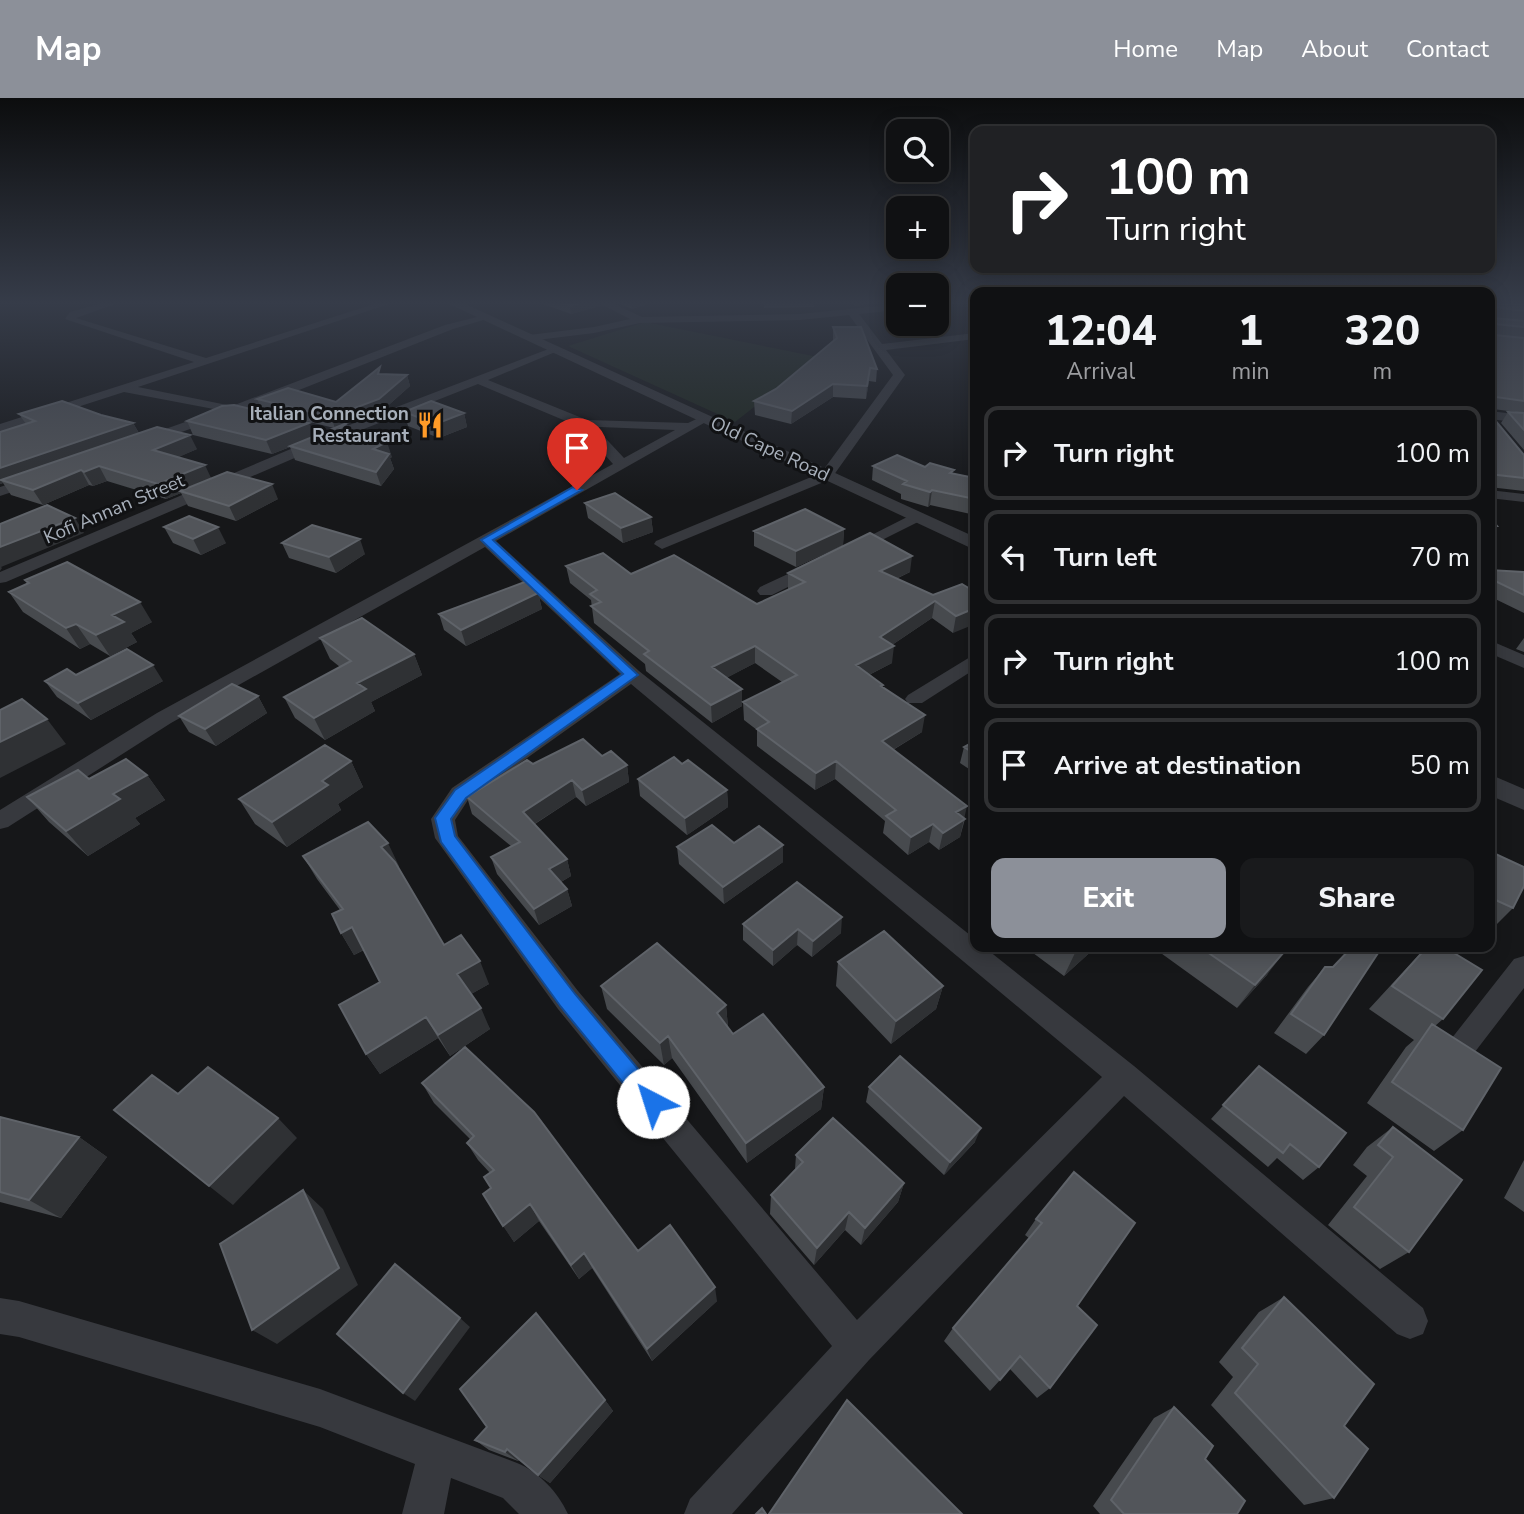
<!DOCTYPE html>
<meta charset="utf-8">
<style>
:root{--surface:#101113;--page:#191a1c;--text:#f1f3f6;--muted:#9c9da0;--line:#303133;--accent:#8c9099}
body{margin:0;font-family:"Nunito Sans",sans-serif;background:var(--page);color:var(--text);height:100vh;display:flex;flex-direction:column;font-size:26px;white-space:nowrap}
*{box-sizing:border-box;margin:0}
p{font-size:23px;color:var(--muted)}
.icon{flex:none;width:38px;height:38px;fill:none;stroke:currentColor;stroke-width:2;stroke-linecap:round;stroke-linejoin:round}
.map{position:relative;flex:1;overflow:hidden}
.sheet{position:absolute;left:970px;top:189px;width:525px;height:665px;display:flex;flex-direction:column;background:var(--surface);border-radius:14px;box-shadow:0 4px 18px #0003,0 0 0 2px var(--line)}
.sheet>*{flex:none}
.hud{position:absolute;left:970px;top:28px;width:525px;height:147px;border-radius:14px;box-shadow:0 4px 18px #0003,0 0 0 2px var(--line);background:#202124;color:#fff;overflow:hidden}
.tools{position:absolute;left:886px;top:21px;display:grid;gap:14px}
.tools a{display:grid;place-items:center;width:63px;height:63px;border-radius:14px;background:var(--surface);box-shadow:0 4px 18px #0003,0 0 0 2px var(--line);font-size:35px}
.pin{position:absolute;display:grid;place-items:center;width:60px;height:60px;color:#fff;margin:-72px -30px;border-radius:50% 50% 50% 0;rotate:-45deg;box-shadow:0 0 7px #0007}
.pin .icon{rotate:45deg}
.me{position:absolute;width:77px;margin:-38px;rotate:320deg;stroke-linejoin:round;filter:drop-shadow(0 0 5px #0008)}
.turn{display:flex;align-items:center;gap:24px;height:147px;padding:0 21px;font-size:32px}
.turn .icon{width:91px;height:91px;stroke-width:2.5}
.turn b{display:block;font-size:49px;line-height:60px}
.eta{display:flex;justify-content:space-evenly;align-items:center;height:119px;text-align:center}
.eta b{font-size:42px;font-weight:800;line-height:49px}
.action{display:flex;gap:14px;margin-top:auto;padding:14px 21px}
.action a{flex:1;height:80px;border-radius:14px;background:var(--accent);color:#fff;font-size:28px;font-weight:800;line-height:80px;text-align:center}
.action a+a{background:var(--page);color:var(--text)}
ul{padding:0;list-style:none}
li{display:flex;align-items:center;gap:21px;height:94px;margin:0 14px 10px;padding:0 7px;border:4px solid var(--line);border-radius:14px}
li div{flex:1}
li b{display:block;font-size:26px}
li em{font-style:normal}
header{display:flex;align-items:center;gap:42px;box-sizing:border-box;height:98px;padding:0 35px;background:var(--accent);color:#fff}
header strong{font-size:33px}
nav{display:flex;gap:38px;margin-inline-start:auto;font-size:24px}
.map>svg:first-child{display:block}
.green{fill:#1e271e}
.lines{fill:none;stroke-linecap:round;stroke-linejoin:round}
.minor{fill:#37393e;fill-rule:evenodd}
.tertiary{fill:#37393e;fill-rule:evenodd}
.wall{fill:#474a4e}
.shaded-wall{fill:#2f3134}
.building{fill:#52555a;stroke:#5f6369;stroke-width:2}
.route{fill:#1a73e8;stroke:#114b97;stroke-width:2}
.labels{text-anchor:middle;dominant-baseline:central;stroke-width:6;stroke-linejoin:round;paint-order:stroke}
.far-poi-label{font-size:19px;font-weight:bold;fill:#a7afba;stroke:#111214;text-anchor:end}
.far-street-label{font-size:19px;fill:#a7afba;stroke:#111214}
</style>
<header>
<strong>Map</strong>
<nav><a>Home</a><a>Map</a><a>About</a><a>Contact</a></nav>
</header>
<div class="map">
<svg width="1524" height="1416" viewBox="0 0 1524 1416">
<rect width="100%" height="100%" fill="#161719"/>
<path class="green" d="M645,224L818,259L735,324L568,248Z"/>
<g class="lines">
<path class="minor" d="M106,204H121L76,220L206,260L380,204H395L138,289L232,308L445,227L485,217L490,220L453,231L294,294L145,347L138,343L140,340L219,312L124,294L0,334V326L194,264L65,221L70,214Z
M597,204H610L642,219L800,216L898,206V212L859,216L882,246L975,235V241L886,252L905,277L831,381L662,451L654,446L656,443L821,375L893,277L849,217L800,222L640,225L594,235L529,243L524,240L529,237L594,229L630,221Z
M965,204H975V209Z
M551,250L560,252L488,282L587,322L688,325L705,317L711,321L496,443L639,573L975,841V849H984L1134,968L1423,1210L1428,1223L1423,1236L1410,1241L1397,1236L1124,998L869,1262L732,1416H684L690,1401L832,1248L558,911L435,740L431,721L452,690L620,576L485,449L171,625L8,729L0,731V712L157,615L613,366L580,329L478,286L341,340L6,484L0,485V474L331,334ZM595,329H600L675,332L624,360ZM631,586L1102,979L857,1222L578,893L458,738L455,722L468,702Z
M1489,313L1524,317V325L1489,321Z
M37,377L44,381L42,384L0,398V389Z
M1489,392L1524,396V404L1489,400Z
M917,414L925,419L922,422L856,455H844L842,452Z
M816,463L824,468L822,472L772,497H760L757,493L760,489Z
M1489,542L1524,557V570L1489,555Z
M975,556V571L922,605H908L905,601L908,597Z
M1524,858V890L1468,963L1458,967L1448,963L1443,954L1448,945L1514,861Z
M0,1200L19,1203L320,1291L517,1365C539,1374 558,1394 568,1416H519L503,1400L451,1380L444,1416H402L415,1366L320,1329L19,1239L0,1236Z"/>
<path class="tertiary" d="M445,204H461L975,439V452Z
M1489,676L1524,691V712L1489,697Z"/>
</g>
<path class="wall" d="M538,204H599L600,208L571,216Z
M616,204H655L632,211Z
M764,204H814V209L764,210Z
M1489,204H1524V223L1493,219L1524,223V315L1493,311L1494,321L1524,357V393L1489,389Z
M833,229L877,271L876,284L869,283L866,301L833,299L791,326L755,317L754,303L776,291L833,243Z
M383,276L407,277L410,288L383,312L347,326L350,334L392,359L390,360L394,371L381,388L295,362L290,349L272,356L193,337L187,323L314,338L334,330L262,312L257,301L336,304Z
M404,314L464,315L467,329L439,340L408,328Z
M1508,314L1524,315V352L1501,325Z
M19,316L101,317L133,325L139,335L197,351L178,359L211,380L278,401L236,423L188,408L181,395L166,401L107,383L93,388L89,387L43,407L11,397L3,385L0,386L26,326Z
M873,368L925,369L975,380V417L930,407L928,409L901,401V396L872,382Z
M585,405L651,419L653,434L623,445L588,420Z
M1489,418L1497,428L1489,440Z
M164,429L226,445L201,457L173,445Z
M844,431L843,447L796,469L754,448V433Z
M282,445L365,456L336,475L289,460Z
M566,468L631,476L757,506L788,492V475L910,474L896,481L933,497L975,494L953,535L932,520L892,547V565L869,577L883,587V589L922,634L893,652L965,721L960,739L939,752L929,744L908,757L883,735L885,723L835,681L815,692L757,648V632L744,622L743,604L782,584L755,565L726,580L742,608L712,625L646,573L645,566L594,525L591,502L570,485Z
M1489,472L1524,474V515L1489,498Z
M25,482L152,524L131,535L137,544L110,558L90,546L80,551L23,514L9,494L27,486Z
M538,495L542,511L466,548L444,532L439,516Z
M320,540L414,556L422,577L371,604L375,613L325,642L295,620L284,599L340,569L330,561Z
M1524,540V554L1516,551Z
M76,577L163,583L91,622L57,599L45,583Z
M258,598L267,615L216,648L189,634L179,618Z
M975,643V675L960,665L964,649Z
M602,658L627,667L629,684L586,708L576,699L535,726L567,761L571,778L561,784L567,791L572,808L539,827L497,776L491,759L511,748L472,716L467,699Z
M351,663L363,689L338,706L341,712L287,749L255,726L239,701Z
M682,666L727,692L728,709L687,737L640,698L638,681Z
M147,677L165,702L135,720L140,726L88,758L49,724L27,699L89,681Z
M734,745L783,764L724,806L679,766L677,749Z
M1489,753L1513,810L1496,827L1489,823Z
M303,758L399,768L398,769L444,847L489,886L471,896L490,931L450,958L438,940L380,976L366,956L380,884L364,852L354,857L341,835L340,812L317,781Z
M743,826L841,835L812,859L797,847L773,868L743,842Z
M1025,849H1096L1064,878Z
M1160,849H1279L1267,877L1237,910L1158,853Z
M1426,849L1443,921L1435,928L1463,1032L1434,1053L1367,1005L1406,949L1414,942L1369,911Z
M838,864L943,888L936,911L891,946L836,888Z
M1325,869L1324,937L1306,956L1274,935L1308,889Z
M601,888L726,907L728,929L733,936L824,989L821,1011L747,1065L672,960L664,967L607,911Z
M1259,968L1319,1069L1303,1082L1277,1060L1268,1069L1211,1021Z
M422,985L638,1153L717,1203L652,1263L592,1170L579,1181L539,1123L514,1144L483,1096L491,1090L490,1075L478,1062L467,1045L470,1041L434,1005Z
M869,989L975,1044L944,1077L866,1004Z
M0,1019L79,1039L107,1059L61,1120L0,1104Z
M1393,1029L1409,1154L1380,1171L1328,1127L1367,1078L1353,1067L1367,1049Z
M796,1057L904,1085L898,1104L861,1147L845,1132L814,1167L770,1116L771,1097L795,1071Z
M1524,1062V1114L1504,1100Z
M1074,1074L1077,1208L1050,1290L1037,1300L1010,1271L990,1293L944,1243L953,1230L1029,1140L1025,1137L1036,1121Z
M1284,1199L1344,1328L1334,1400L1304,1407L1211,1307L1233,1279L1219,1264L1259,1214Z
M605,1302L613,1313L550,1385L538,1377L520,1361L518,1363L489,1352L475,1342L487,1329Z
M1174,1309L1237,1416H1100L1093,1408L1154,1320Z"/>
<path class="shaded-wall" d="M584,204H599L600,208L571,216L570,208Z
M631,204H655L632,211Z
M854,204H864L863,207L854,208Z
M870,270L869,283L866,301L867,288Z
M407,277L410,288L383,312L347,326L351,339L322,345L335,330L331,319Z
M833,286V299L791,326L792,313Z
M464,315L467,329L439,340L436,326Z
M133,325L140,337L1,382L3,385L0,386V370Z
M309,325L315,339L272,356L266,342Z
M190,337L197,351L161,367L153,352Z
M387,344L392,359L390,360L394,371L381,388L376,374L373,351Z
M205,367L212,382L180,393L181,395L166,401L158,386Z
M99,368L107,383L93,388L84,374Z
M81,372L89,387L43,407L33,392Z
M272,386L278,401L236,423L229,408Z
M932,392L930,407L928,409L930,394Z
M651,419L653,434L623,445L621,430Z
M75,420L84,435L1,469L2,470L0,473V449Z
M218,429L226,445L201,457L193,441Z
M844,431L843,447L796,469V453Z
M360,441L365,456L336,475L329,459Z
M912,458L910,474L878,489L880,473Z
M538,495L542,511L466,548L461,532Z
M935,503L932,520L880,555L894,548L892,565L855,584L856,567L880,539Z
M140,504L152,524L131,535L137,544L110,558L96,537L112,517Z
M975,510V526L953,535L956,518Z
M76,526L90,546L80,551L66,530Z
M755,548V565L713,587L712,569Z
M414,556L422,577L371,604L375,613L325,642L314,620L357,585Z
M153,567L163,583L91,622L78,605Z
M742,591V608L712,625L711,607Z
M258,598L267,615L216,648L205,631Z
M925,617L922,634L879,660L882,643Z
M47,621L66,646L0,680V644Z
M351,663L363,689L338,706L341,712L287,749L272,724L322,683Z
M836,663L835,681L815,692L816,675Z
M627,667L629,684L586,708L582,692Z
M147,677L165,702L135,720L140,726L88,758L66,733L113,696Z
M572,682L576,699L528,730L523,714Z
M727,692L728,709L687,737L685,720Z
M967,708L960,739L939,752L943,735L956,714Z
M933,726L929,744L908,757L911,739Z
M388,745L399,768L393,772L381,749Z
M783,747V764L724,806L723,789Z
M567,761L571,778L554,788L549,771Z
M567,791L572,808L539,827L534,811Z
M842,819L841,835L812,859L813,843Z
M352,829L365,851L354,857L341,835Z
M798,831L797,847L773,868V852Z
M1081,849H1096L1064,878L1075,855Z
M1285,853L1267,877L1237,910L1255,887Z
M480,863L489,886L468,898L457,876Z
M943,888L936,911L891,946L896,923Z
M726,907L728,930L717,915Z
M481,910L490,931L450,958L438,937Z
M426,919L438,940L380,976L366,956Z
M668,938L672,960L664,967L660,945Z
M824,989L821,1011L747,1065L746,1045Z
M278,1020L297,1040L233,1107L209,1088Z
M981,1030L975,1044L944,1077L950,1064Z
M79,1039L107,1059L61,1120L29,1102Z
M904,1085L898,1104L861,1147L865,1130Z
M303,1092L323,1111L358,1187L277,1246L252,1232Z
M530,1106L539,1123L514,1144L503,1128Z
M849,1114L845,1132L814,1167L817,1150Z
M584,1155L592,1170L579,1181L571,1167Z
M715,1189L717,1203L652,1263L647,1251Z
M460,1220L470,1229L415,1303L403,1295Z
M605,1302L613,1313L550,1385L538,1377Z
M507,1351L521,1360L518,1363L505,1354Z"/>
<path class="building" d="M560,204H584L570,208Z
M1489,204H1521L1524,205V213L1495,209L1492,217L1494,220L1524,223V229L1495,226L1492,234L1494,237L1524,240V303L1496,299L1493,302L1494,321L1524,357V380L1489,376Z
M833,229H861L877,271L870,270L867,288L833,286L792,313L754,303L776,291L837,240Z
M380,269L378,276L407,277L379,301L331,319L257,301L288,290L336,304Z
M62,303L101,317L133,325L0,370V334L35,323L19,316Z
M431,303L464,315L436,326L404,314Z
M234,307L309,325L266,342L187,323L222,308Z
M1508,314L1524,315V332Z
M347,325L322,345L355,332L387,344L373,351L389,356L376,374L290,348Z
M157,329L190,337L153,352L205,367L158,386L99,368L84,374L81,372L33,392L1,382Z
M897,357L925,369L930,365L954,372L950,375L975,380V401L932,392L930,394L903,386L907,383L873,368Z
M227,374L272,386L229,408L180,393Z
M615,395L651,419L621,430L585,405Z
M47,407L75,420L0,449V426Z
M805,411L844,431L796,453L754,433Z
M189,418L218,429L193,441L164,429Z
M1489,418L1497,428H1489Z
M312,427L360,441L329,459L282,445Z
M870,435L912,458L880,473L933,497L962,486L975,494V510L956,518L935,503L880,539L894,548L856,567L883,587L881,588L925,617L882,643L967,708L956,714L965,721L943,735L933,726L911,739L886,718L896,712L836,663L816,675L757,631L769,624L743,604L797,577L755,548L712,569L742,591L711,607L644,556L649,553L591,508L601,504L590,496L597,492L566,468L603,455L631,476L674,457L757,506L805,484L788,475Z
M67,464L140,504L112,517L124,524L96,537L76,526L66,530L9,494L29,485L25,482Z
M1489,472L1524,474V497L1489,480Z
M530,482L538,495L461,532L439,516Z
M362,520L414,556L357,585L366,591L314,620L284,599L351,563L320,540Z
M127,551L153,567L78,605L45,583L67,571L76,577Z
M232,586L258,598L205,631L179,618Z
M22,601L47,621L0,644V612Z
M583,641L602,658L611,653L627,667L582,692L572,682L523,714L567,761L549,771L567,791L534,811L491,759L520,744L467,699L527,662L533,666Z
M975,643V656L964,649Z
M325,647L351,663L322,683L328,687L272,724L239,701Z
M674,659L682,666L688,662L727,692L685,720L638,681Z
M126,661L147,677L113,696L120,701L66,733L27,699L78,672L89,681Z
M368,724L388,745L381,749L395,764L444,847L461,837L480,863L457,876L481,910L438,937L426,919L366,956L339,907L380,884L352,829L341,835L332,816L343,811L303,758Z
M712,727L734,745L759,728L783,747L723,789L677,749Z
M1489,753L1524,769V788L1513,810L1489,799Z
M797,784L842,819L813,843L798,831L773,852L743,826Z
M884,833L943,888L896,923L838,864Z
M657,845L726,907L717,915L733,936L763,916L824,989L746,1045L668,938L660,945L601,888Z
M1067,849H1081L1075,855Z
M1200,849H1279L1285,853L1255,887Z
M1352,849H1382L1324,937L1291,916L1325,869H1333Z
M1427,849H1444L1482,872L1443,921L1392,888Z
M1432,926L1501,970L1463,1032L1392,984Z
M465,949L534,1014L638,1153L670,1127L715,1189L647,1251L584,1155L571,1167L530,1106L503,1128L483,1096L491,1090L484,1079L494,1072L467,1045L474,1038L422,985Z
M900,958L981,1030L950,1064L869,989Z
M1259,968L1346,1035L1319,1069L1290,1046L1283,1055L1223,1007Z
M208,969L278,1020L209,1088L114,1012L152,977L178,996Z
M0,1019L79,1039L29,1102L0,1094Z
M833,1020L904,1085L865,1130L849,1114L817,1150L771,1097L803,1064L796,1057Z
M1393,1029L1462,1082L1409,1154L1354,1109L1393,1059L1378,1047Z
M1074,1074L1135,1125L1077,1208L1097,1227L1050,1290L1020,1258L1000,1282L953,1230L1042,1125L1036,1121Z
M303,1092L339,1170L252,1232L220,1146Z
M395,1166L460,1220L403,1295L337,1236Z
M1284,1199L1374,1286L1344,1328L1368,1351L1334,1400L1235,1295L1258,1266L1242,1250Z
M536,1215L605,1302L538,1377L507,1351L505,1354L475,1342L487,1329L460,1291Z
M847,1302L962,1416H769Z
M1174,1309L1213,1348L1205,1361L1245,1403L1237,1416H1124L1111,1402Z
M762,1410L766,1416H756Z"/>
<linearGradient id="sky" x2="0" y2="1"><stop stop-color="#0c0d0e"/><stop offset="0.51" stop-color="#363c49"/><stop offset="1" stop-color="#363c49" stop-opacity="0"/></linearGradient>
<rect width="1524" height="402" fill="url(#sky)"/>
<path class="route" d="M573,389L582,392L493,442L638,577L466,700L451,721L455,738L575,896L660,997L664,1004L660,1012L653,1015L645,1012L561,909L441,744L435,720L455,692L623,576L481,442Z"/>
<defs>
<g id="restaurant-bare" transform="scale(2.1)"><path d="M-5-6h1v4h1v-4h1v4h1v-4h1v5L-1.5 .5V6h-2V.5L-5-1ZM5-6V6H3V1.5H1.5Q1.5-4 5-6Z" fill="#ff9b28" stroke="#111214" stroke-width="2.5" paint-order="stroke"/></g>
</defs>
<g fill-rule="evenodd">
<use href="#restaurant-bare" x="430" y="327"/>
</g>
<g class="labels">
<g class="far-poi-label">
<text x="409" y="316">Italian Connection<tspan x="409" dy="22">Restaurant</tspan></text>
</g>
<g class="far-street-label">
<text transform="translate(770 351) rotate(25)">Old Cape Road</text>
<text transform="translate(114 411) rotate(-23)">Kofi Annan Street</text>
</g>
</g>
</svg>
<div class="tools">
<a><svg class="icon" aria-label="search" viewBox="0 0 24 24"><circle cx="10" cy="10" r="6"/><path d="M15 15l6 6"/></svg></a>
<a>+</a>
<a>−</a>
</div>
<div class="pin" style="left:577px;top:392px;background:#d93025"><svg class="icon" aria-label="arrive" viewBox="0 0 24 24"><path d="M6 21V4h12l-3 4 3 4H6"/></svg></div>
<svg class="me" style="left:653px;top:1004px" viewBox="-20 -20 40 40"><circle r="19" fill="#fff"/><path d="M0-13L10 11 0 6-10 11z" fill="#1a73e8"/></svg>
<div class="hud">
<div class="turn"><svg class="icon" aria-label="right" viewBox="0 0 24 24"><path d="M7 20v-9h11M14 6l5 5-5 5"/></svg><div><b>100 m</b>Turn right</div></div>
</div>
<section class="sheet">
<div class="eta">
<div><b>12:04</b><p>Arrival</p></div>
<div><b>1</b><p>min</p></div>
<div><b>320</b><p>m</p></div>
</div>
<ul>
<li><svg class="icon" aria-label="right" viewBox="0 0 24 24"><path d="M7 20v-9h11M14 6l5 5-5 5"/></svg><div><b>Turn right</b></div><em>100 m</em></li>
<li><svg class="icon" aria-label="left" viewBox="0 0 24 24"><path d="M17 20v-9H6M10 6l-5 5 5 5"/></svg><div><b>Turn left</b></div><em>70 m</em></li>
<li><svg class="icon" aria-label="right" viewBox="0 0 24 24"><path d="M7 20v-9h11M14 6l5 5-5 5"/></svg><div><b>Turn right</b></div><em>100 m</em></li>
<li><svg class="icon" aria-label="arrive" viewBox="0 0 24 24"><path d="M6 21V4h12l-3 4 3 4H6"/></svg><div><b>Arrive at destination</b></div><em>50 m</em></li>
</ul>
<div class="action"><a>Exit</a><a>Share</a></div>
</section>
</div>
